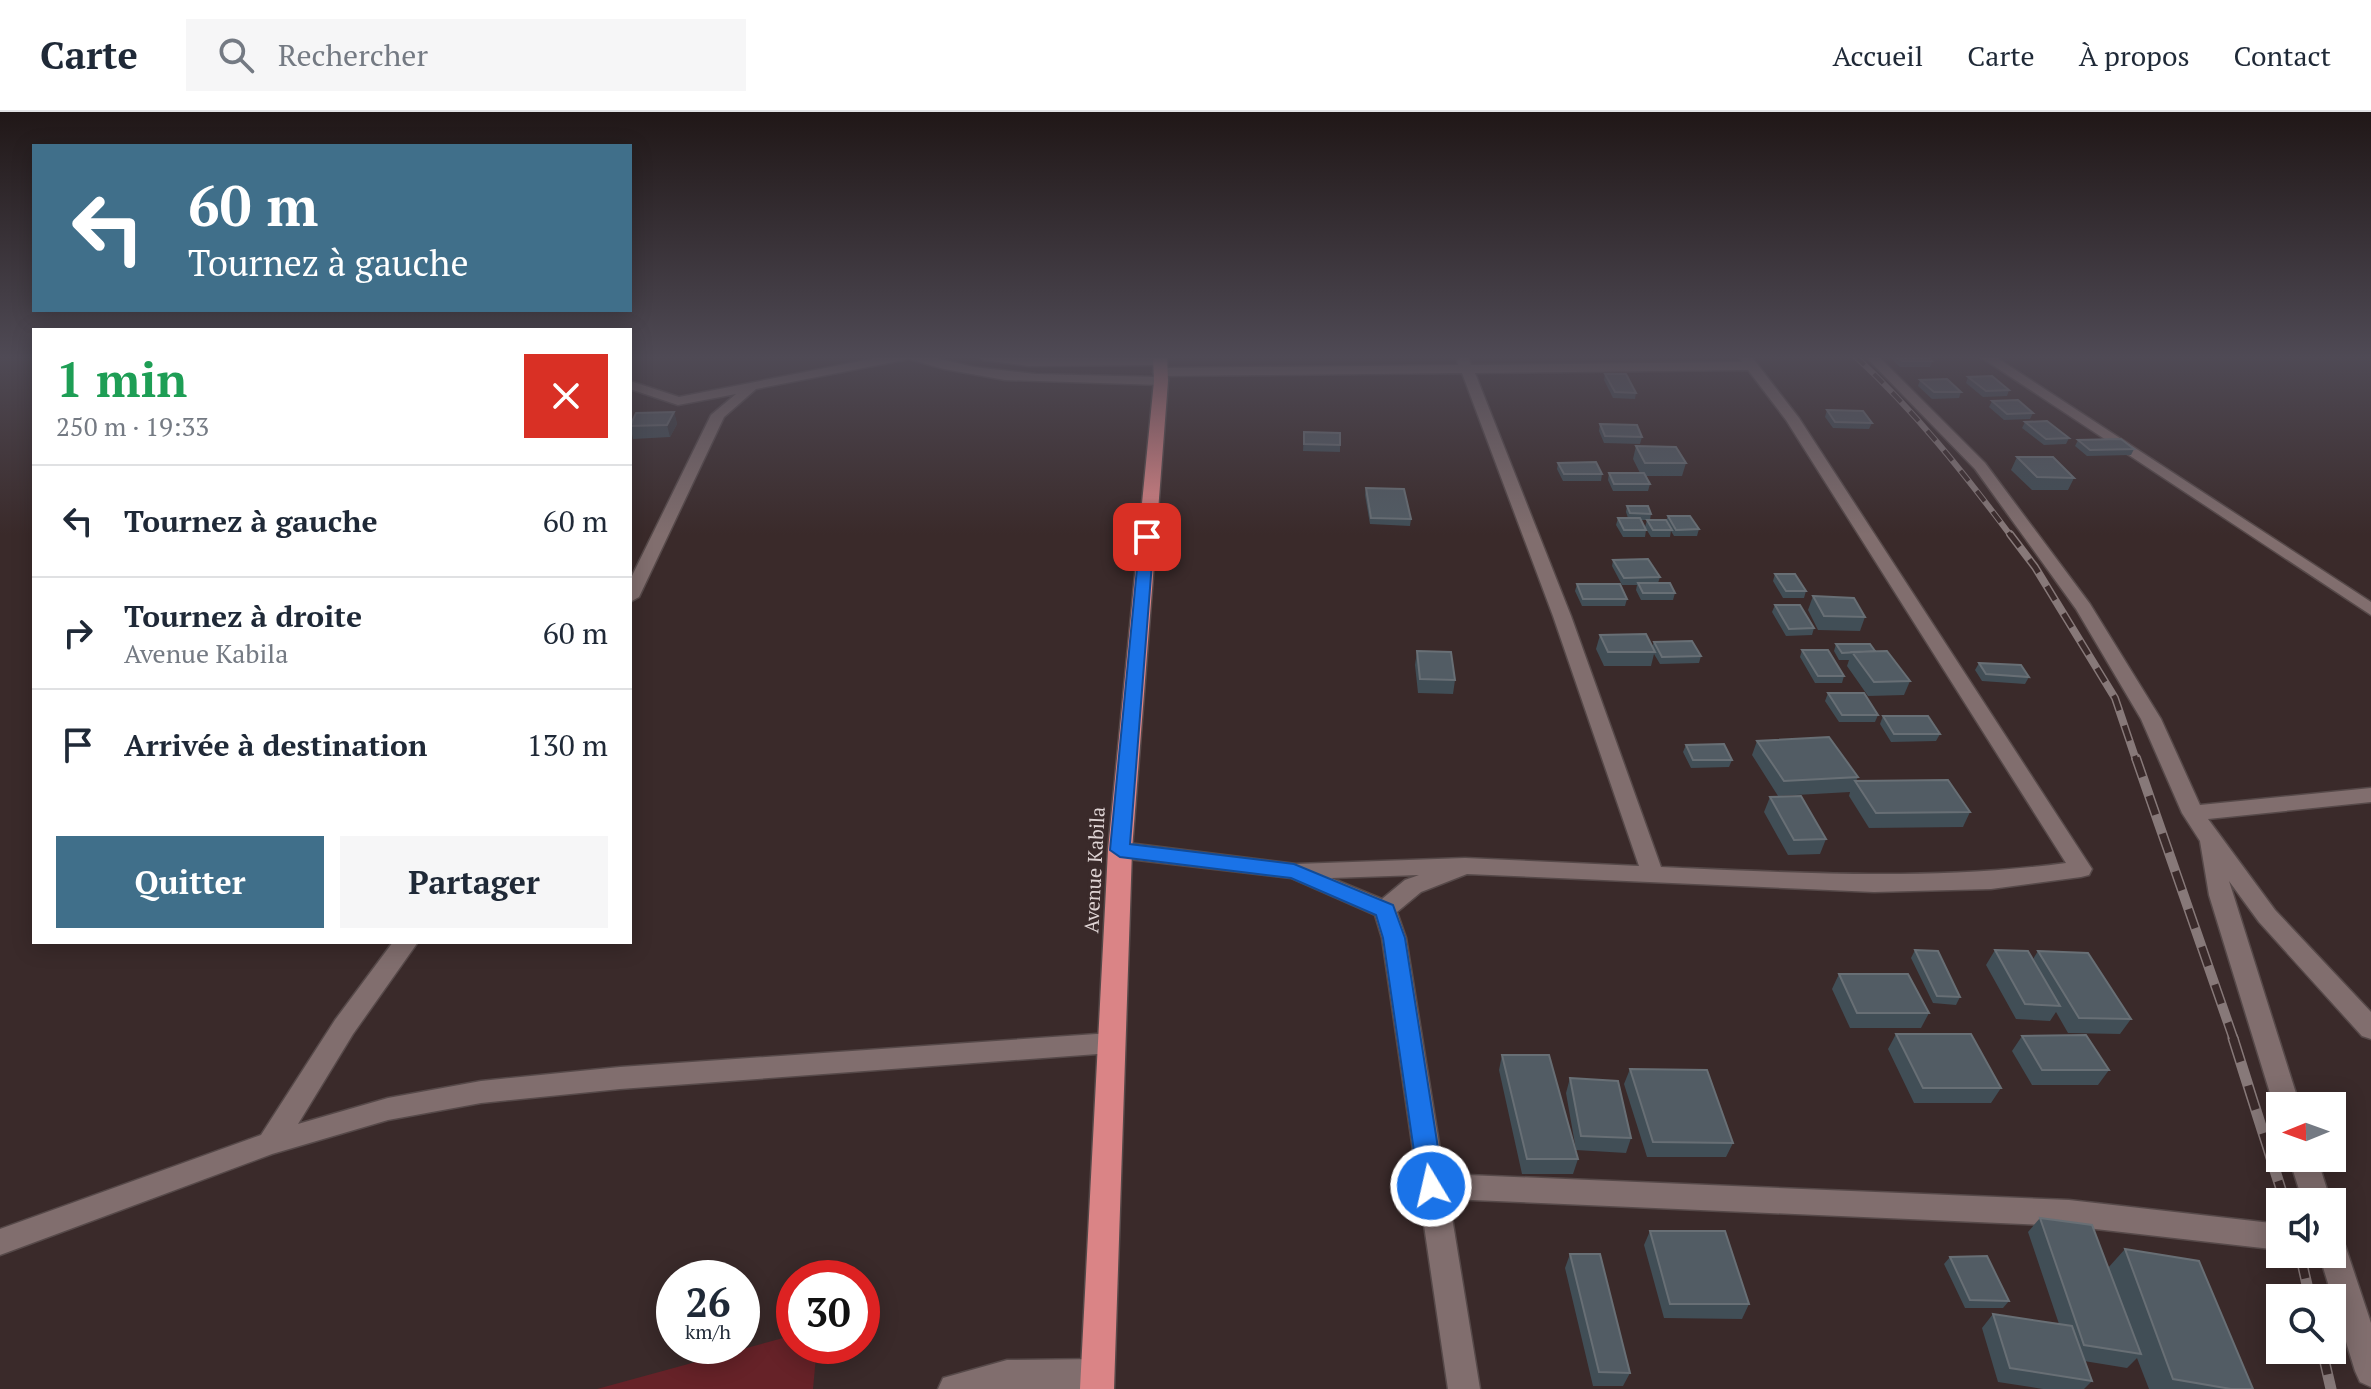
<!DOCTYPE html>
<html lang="fr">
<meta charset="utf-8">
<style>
:root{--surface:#fff;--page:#f6f6f7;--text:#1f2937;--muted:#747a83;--line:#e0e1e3;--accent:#406f8a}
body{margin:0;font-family:"PT Serif",serif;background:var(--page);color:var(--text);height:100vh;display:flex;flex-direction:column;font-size:30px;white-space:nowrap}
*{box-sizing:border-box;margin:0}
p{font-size:26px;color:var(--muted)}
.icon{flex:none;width:44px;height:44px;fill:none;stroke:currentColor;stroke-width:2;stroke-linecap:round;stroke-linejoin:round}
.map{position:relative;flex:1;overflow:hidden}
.drawer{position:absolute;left:32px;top:216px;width:600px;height:616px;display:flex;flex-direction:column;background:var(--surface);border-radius:0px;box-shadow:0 4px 20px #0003}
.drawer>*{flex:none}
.hud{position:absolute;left:32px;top:32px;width:600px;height:168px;border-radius:0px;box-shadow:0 4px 20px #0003;background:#406f8a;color:#fff;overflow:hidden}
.needle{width:52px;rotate:269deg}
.controls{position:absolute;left:2266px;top:980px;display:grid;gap:16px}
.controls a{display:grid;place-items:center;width:80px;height:80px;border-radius:0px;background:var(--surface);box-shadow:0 4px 20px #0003;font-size:40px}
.speed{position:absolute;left:656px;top:1148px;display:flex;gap:16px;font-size:40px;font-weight:700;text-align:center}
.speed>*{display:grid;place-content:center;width:104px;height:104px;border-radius:50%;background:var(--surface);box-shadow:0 4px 20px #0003;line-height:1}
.speed small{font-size:20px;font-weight:400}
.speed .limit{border:12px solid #d22;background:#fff;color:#111}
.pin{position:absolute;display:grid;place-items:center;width:68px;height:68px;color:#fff;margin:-34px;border-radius:16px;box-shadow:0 4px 12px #0006}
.me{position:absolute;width:88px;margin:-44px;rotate:351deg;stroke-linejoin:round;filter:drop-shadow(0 0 6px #0008)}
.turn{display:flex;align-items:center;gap:28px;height:168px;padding:0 24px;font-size:36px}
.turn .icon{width:104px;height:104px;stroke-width:2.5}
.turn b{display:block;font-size:56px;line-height:68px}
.round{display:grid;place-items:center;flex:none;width:84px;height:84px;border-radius:0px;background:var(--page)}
.summary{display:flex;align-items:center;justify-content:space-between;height:136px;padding:0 24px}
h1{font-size:48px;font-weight:800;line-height:60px;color:#1e9e55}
.action{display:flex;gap:16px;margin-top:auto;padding:16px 24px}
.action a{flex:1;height:92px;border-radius:0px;background:var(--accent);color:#fff;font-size:32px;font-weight:800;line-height:92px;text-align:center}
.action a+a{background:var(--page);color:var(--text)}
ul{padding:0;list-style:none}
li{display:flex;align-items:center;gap:24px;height:112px;padding:0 24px;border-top:2px solid var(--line)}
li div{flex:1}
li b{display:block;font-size:30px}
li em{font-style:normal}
header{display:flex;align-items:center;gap:48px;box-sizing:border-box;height:112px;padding:0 40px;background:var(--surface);border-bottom:2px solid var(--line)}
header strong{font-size:38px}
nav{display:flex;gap:44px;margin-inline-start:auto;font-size:28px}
.search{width:560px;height:72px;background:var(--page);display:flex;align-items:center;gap:20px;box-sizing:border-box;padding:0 28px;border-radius:0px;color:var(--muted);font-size:30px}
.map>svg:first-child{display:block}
.green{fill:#662228}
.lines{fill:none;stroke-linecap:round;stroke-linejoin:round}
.minor-casing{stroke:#564949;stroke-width:3}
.trunk-casing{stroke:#564949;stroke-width:3}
.minor{fill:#816e6e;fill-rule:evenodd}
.trunk{fill:#da8486;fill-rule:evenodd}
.rail-far3-casing{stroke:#877979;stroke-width:6}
.rail-far2-casing{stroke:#877979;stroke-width:8}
.rail-far1-casing{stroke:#877979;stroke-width:10}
.rail-casing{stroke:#877979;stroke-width:11}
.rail-far3{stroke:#3a2a2a;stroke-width:4;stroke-dasharray:13;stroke-linecap:butt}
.rail-far2{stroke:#3a2a2a;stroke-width:5;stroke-dasharray:16;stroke-linecap:butt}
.rail-far1{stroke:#3a2a2a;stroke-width:7;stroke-dasharray:20;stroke-linecap:butt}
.rail{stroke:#3a2a2a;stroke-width:8;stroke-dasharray:25;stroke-linecap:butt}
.wall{fill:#414e56}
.shaded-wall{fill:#373a3f}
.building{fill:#525c64;stroke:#686f75;stroke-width:2}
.route{fill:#1a73e8;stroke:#114b97;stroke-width:2}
.labels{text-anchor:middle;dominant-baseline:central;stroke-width:6;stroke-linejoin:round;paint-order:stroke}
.street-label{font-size:20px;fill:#ded3d3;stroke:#3a2a2a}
</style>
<header>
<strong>Carte</strong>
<div class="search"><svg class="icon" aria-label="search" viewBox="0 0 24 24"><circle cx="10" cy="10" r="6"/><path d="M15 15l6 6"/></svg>Rechercher</div>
<nav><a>Accueil</a><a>Carte</a><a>À propos</a><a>Contact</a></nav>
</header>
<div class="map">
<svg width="2371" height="1277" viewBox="0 0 2371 1277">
<rect width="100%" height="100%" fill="#3a2a2a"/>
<path class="green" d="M794,1223V1234H817L813,1277H597Z"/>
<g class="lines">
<g class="minor-casing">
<path id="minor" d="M886,244H927L974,255L1036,262L1161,265L1168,269L1161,273L1005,268L944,257L909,247L756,277L724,305L639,485L630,490V468L711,303L736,282L678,293L630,277V269L679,285Z
M977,244L1159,245L1165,249L1159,253L1029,254L983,248Z
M1463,244L1468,245L1471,253L1742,250L1738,244H1751L1799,306L2092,757L2089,763L2081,765L1991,777L1874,780L1467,762L1421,780L1397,800L1406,826L1444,1062L2069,1088L2280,1112V1138L2069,1114L1449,1087L1480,1277H1448L1382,826L1375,803L1291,766L1120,746L1112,743L1109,738L1112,733L1120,730L1296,752L1465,746L1639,754L1553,504L1462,261L1160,264L1153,260L1160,256L1458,253L1457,248ZM1748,258L1786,308L2066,751C1931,769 1797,761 1661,755L1571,504L1475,261ZM1419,763L1405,768L1382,787L1331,766Z
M1865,244H1878L1985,351L2090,492L2161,607L2200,693L2371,676V690L2208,707L2275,798L2371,900V927L2362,924L2259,810L2229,769L2300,994H2280V1003L2274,994L2209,783L2200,729L2182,701L2141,607L2076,497L1975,357Z
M1979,244H1994L2371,490V503Z
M393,830H418L353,922L298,1012L388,986L481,969L620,955L1111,921L1120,924L1124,931L1120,938L1111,941L620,977L481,991L388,1008L272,1042L0,1143V1117L261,1023L335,908Z
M2289,1046H2317L2331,1090H2303Z
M2332,1123L2342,1126L2346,1136L2371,1211V1275L2360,1270L2355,1259L2319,1142H2332Z
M1098,1247L1109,1252L1114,1263L1109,1274L1102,1277H938L943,1266L1007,1248Z"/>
</g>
<g class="trunk-casing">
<path id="trunk" d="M1153,244H1167L1168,269L1132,738L1114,1277H1080L1108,738L1154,269Z"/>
</g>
<use href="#minor" class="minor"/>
<use href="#trunk" class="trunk"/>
<g class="rail-far3-casing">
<path id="rail-far3" d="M1855,244C1914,298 1963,360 2011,424"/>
</g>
<g class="rail-far2-casing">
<path id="rail-far2" d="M2010,422L2035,455L2115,586L2136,648"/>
</g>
<g class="rail-far1-casing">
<path id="rail-far1" d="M2136,646L2234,928"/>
</g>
<g class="rail-casing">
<path id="rail" d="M2233,926L2285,1090
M2300,1142L2310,1186
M2322,1238L2331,1277"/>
</g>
<use href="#rail-far3" class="rail-far3"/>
<use href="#rail-far2" class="rail-far2"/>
<use href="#rail-far1" class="rail-far1"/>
<use href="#rail" class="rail"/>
</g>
<path class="wall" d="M1892,244H1927L1932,249L1930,255H1900L1891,246Z
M1605,262L1636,281L1635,287L1613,286L1604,268Z
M1968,265L2009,278L2007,284L1983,285L1966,271Z
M1920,268L1961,280L1959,286L1932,287L1918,274Z
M1992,289L2033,301L2030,307L2004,308L1989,295Z
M1827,298L1872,311L1869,317L1833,316L1825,305Z
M674,300L677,312L670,325L633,327L630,312Z
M2025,310L2069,326L2066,332L2044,333L2022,316Z
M1600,312L1642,325L1640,332L1604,331L1599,319Z
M1304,320L1340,333V340L1303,339Z
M2078,328L2134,337L2131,343L2087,344L2075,334Z
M1636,334L1686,351L1682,364H1645L1650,372L1648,379H1613L1608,368L1609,361H1640L1633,347Z
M2017,345L2074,366L2068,378H2032L2011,358Z
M1558,351L1602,362L1601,369H1563L1557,357Z
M1366,376L1411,407L1410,414L1370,412L1365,383Z
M1627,394L1651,402L1650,408L1666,409L1668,404L1699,417L1697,424H1674L1671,419L1670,425H1651L1645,415L1647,408H1641L1646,418L1645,425H1623L1616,413L1618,406H1628L1626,400Z
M1613,448L1660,465L1658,471L1675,481L1673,488H1641L1636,478L1637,473H1622L1612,454Z
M1775,462L1806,479L1804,486H1783L1773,469Z
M1577,472L1627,487L1625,494H1582L1575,479Z
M1813,484L1865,505L1860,519L1818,518L1808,498Z
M1775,493L1814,516L1812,523L1786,524L1772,500Z
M1600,523L1652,535L1654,530L1701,544L1699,551L1660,552L1654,542L1651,554H1604L1596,537Z
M1836,532L1875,539L1910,569L1904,583L1868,584L1847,554L1849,548H1839L1834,539Z
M1802,538L1844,564L1842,571H1815L1800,545Z
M1417,539L1455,568L1453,582L1418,581L1415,553Z
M1979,551L2029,565L2025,572L1982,569L1975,558Z
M1828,581L1878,603L1875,610H1839L1825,589Z
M1883,604L1940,622L1936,629L1891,630L1880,612Z
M1757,629L1858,665L1856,669L1970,700L1963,715L1869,716L1849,684L1850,680L1778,684L1752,643Z
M1686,633L1732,648L1729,655L1691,656L1683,640Z
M1770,685L1826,727L1820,742L1788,743L1764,700Z
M1915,838L1960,885L1956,893L1933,891L1911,846Z
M1995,838L2033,847L2038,839L2131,907L2120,922L2068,921L2056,900L2050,909L2016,907L1986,853Z
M1839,862L1929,901L1921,916H1850L1832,877Z
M1896,922L2001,976L1991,991H1914L1888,937Z
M2022,924L2109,958L2098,973H2032L2012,939Z
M1502,943L1578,1047L1573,1062H1522L1499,958Z
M1630,957L1733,1031L1726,1045H1647L1624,972Z
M1570,966L1631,1026L1626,1041L1576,1038L1566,981Z
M2040,1106L2108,1156L2125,1137L2253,1277H2149L2137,1246L2127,1256L2084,1249L2092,1269L2084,1277H2043L1998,1270L1982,1216L1993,1202L2059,1212L2028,1120Z
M1650,1119L1749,1192L1742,1207L1664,1206L1644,1133Z
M1570,1142L1630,1261L1623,1274H1593L1565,1156Z
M1950,1145L2009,1189L2003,1196H1965L1944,1152Z"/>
<path class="shaded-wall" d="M674,300L677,312L670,325L667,313Z"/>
<path class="building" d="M1896,244H1927L1932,249H1902Z
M1605,262H1626L1636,281L1615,280Z
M1992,264L2009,278L1986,279L1968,265Z
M1947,267L1961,280H1934L1920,268Z
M2018,288L2033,301L2007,302L1992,289Z
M1827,298L1863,299L1872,311L1835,310Z
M674,300L667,313L630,314L636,301Z
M2047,309L2069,326L2046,327L2025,310Z
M1600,312L1637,313L1642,325L1605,324Z
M1304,320L1340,321V333L1304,332Z
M2121,327L2134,337L2090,338L2078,328Z
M1636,334L1676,335L1686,351H1645Z
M2017,345H2053L2074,366L2037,365Z
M1596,350L1602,362H1564L1558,351Z
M1609,361H1644L1650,372H1614Z
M1366,376L1404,377L1411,407L1371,406Z
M1627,394H1648L1651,402L1630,401Z
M1668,404H1690L1699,417L1676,418Z
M1618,406H1640L1646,418H1624Z
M1647,408H1666L1672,418H1653Z
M1648,447L1660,465L1624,466L1613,448Z
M1775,462H1795L1806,479H1786Z
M1638,471H1670L1675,481H1643Z
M1577,472H1620L1627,487H1583Z
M1813,484L1854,486L1865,505L1824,504Z
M1775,493H1800L1814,516L1789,517Z
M1646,522L1655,540H1608L1600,523Z
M1692,529L1701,544L1662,545L1654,530Z
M1836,532H1870L1875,539L1842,541Z
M1802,538H1828L1844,564H1818Z
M1417,539L1451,540L1455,568L1420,567Z
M1887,539L1910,569L1874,570L1852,540Z
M1979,551L2021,553L2029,565L1986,562Z
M1828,581H1864L1878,603H1842Z
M1883,604H1928L1940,622H1894Z
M1829,625L1858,665L1784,669L1757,629Z
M1724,632L1732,648H1693L1686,633Z
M1948,668L1970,700L1876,701L1855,669Z
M1801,684L1826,727L1794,728L1770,685Z
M1915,838L1938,839L1960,885L1937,884Z
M1995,838L2028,839L2060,894L2025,892Z
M2038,839L2088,841L2131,907L2079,906Z
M1839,862H1908L1929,901H1857Z
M1896,922H1971L2001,976H1923Z
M2086,923L2109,958H2042L2022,924Z
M1502,943H1549L1578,1047H1527Z
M1630,957L1707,958L1733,1031L1653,1030Z
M1570,966L1618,969L1631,1026L1581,1024Z
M2040,1106L2092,1113L2141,1242L2084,1233Z
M1650,1119H1725L1749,1192H1670Z
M2125,1137L2199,1149L2253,1277H2231L2173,1267Z
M1570,1142H1600L1630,1261L1599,1260Z
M1987,1144L2009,1189L1970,1188L1950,1145Z
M1993,1202L2072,1214L2092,1269L2010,1256Z"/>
<linearGradient id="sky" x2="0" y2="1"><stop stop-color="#201717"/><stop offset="0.58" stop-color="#4f4a55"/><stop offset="1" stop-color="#4f4a55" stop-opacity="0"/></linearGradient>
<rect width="2371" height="423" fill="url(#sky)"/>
<path class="route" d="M1147,421L1154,425L1130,732L1294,752L1393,793L1405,826L1444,1074L1440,1082L1431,1085L1422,1082L1419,1074L1383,826L1376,803L1291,766L1120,745L1110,738L1140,425Z"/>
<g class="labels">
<g class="street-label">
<text transform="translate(1094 758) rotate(-87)">Avenue Kabila</text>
</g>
</g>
</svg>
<div class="controls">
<a><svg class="needle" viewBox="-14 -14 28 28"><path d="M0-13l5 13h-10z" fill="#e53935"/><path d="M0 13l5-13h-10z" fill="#747a83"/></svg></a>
<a><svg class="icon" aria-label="sound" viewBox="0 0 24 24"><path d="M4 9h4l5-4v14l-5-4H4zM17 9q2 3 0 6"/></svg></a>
<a><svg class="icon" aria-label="search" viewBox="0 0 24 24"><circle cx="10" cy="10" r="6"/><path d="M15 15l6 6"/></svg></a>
</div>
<div class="speed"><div>26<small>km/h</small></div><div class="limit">30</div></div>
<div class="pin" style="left:1147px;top:425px;background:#d93025"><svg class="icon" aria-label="arrive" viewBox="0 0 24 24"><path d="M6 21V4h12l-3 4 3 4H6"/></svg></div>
<svg class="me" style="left:1431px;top:1074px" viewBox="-20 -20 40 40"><circle r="17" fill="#1a73e8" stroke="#fff" stroke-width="3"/><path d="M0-11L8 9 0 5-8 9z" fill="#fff"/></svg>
<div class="hud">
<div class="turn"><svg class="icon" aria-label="left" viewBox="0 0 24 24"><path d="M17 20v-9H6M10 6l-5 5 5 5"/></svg><div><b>60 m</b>Tournez à gauche</div></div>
</div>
<section class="drawer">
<div class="summary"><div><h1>1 min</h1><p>250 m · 19:33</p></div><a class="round" style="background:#d93025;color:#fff"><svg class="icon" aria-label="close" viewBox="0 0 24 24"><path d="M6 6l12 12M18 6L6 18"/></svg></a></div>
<ul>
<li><svg class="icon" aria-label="left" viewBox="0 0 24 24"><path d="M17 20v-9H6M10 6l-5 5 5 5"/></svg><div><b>Tournez à gauche</b></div><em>60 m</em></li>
<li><svg class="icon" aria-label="right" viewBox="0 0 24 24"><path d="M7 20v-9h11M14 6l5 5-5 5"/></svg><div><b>Tournez à droite</b><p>Avenue Kabila</p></div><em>60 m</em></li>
<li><svg class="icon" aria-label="arrive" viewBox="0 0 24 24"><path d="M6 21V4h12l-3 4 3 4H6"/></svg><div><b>Arrivée à destination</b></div><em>130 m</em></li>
</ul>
<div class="action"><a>Quitter</a><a>Partager</a></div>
</section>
</div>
